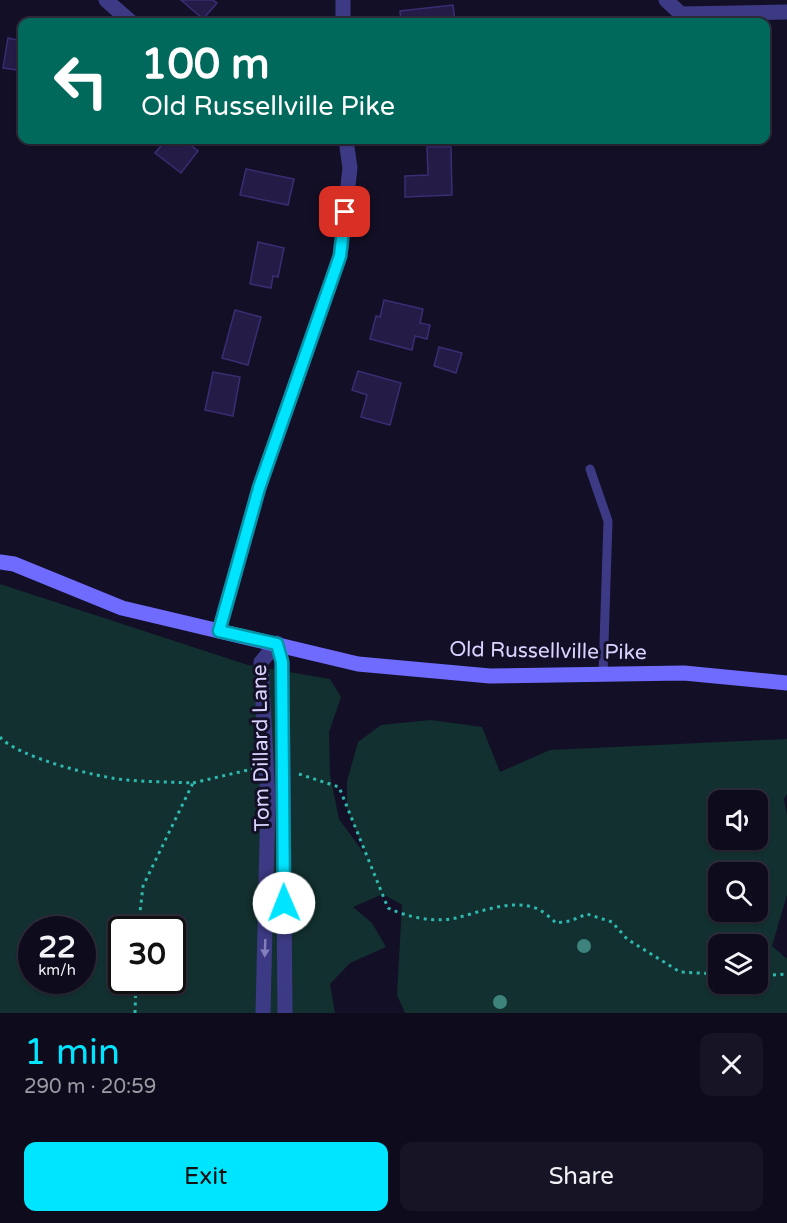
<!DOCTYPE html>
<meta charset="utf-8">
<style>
:root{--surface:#0e0b1c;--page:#171425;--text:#f1f3f6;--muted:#9b9ba3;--line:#2e2b3b;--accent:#00e5ff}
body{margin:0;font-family:"Varela Round",sans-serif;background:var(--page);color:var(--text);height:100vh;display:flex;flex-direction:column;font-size:22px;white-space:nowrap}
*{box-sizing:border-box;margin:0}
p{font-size:20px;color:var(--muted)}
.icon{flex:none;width:33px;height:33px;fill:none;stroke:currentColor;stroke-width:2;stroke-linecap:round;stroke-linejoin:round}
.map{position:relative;height:1013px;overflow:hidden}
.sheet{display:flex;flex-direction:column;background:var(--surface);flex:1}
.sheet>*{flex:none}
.guide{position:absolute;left:18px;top:18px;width:752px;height:126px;border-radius:12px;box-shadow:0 2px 4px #0004,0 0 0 2px var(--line);background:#00695c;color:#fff;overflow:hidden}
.fabs{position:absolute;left:708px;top:790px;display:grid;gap:12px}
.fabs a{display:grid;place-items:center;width:60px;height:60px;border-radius:12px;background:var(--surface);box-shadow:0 2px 4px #0004,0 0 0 2px var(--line);font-size:30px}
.speed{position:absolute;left:18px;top:916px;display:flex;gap:12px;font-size:30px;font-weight:700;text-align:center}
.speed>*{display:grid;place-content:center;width:78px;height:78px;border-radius:50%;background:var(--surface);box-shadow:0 2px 4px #0004,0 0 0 2px var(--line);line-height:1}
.speed small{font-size:15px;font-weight:400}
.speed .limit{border:3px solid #111;border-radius:9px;background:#fff;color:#111}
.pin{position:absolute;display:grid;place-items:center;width:51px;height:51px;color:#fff;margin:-26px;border-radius:12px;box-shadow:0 3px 9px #0006}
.me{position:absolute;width:66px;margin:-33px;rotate:359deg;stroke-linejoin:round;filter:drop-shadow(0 0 4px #0008)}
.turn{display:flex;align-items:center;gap:21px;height:126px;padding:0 24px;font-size:27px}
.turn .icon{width:78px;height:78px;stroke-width:2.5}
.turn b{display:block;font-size:42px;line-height:51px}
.round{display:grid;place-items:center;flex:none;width:63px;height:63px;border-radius:12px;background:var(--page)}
.summary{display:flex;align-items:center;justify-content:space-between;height:102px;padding:0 24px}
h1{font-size:36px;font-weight:600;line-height:45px;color:var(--accent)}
.cta{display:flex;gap:12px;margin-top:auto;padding:12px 24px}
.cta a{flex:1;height:69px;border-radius:12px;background:var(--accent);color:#111;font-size:24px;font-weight:600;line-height:69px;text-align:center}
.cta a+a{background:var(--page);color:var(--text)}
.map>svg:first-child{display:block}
.green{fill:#12302f;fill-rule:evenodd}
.building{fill:#241b47;stroke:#3b2d73;stroke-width:1.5}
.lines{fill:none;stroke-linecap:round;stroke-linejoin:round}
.path{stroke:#2fb8b0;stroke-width:3;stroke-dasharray:3 4.5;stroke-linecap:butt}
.lane{stroke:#3d3a85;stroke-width:9}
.street{stroke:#3d3a85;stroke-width:15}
.secondary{stroke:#6f6bff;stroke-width:15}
.tree{fill:#3d827b}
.oneway{fill:#837fbc}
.route-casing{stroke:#0095a6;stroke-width:15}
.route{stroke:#00e5ff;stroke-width:10}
.labels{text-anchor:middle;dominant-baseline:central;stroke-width:6;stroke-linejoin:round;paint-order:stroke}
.street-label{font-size:21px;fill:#d9d4ff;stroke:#130f26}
</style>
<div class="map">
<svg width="787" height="1013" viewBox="0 0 787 1013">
<rect width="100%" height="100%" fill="#130f26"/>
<path class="green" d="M0,584L248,665L330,679L341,697L329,732L330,775L339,819L366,856L347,808V781L358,742L381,725L431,720L482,727L500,772L550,750L787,739V794L784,799L787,816V895L772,946L787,959V1013H405L397,995L402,905L383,894L353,907L372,923L386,947L350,963L330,984L335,1013H0ZM718,801H758V840H718ZM718,873H758V912H718ZM32,930H82V981H32ZM122,930H172V981H122ZM718,945H758V984H718Z"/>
<path class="building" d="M181,0H213L217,3L203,19Z
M453,5L455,22H401L400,11Z
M8,38L22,41V63L18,62L17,70L3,68Z
M166,140H184L198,151L181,173L155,153Z
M427,147H451L452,195L405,197V176L428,175Z
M246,169L294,179L288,205L240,195Z
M258,242L284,248L278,277L273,276L271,288L250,284Z
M384,300L423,309L420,323L430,325L427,339L415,336L412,350L370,339L376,316L380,317Z
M235,310L261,317L248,365L222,358Z
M439,347L462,353L456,373L434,366Z
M358,371L401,383L390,425L361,417L367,395L352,390Z
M213,372L240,377L233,416L205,410Z"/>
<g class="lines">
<path class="path" d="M0,737C17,757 99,778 127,780C149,782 171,782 193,783L143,886L138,930
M299,774L339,787L388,908C407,917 434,923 456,918C481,912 512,898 538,909C544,912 551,918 556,923L570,921L587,914L612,922L627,939L680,972L718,974
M193,783L252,769
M758,976L787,974
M135,1013L136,981"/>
<path class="lane" d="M590,469L608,521L603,674"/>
<path class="street" d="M106,0L131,22
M343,0V22
M666,0L681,14L787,12
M219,631L259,488L340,256L350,168L346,140
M277,643L282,662L285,1013
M263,1013L268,800L261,662L277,643"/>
<path class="secondary" d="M0,562L14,564L122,608L358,664L490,676L684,673L787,683"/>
</g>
<g class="tree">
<circle cx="584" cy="946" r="7"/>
<circle cx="500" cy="1002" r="7"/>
</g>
<defs><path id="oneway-solid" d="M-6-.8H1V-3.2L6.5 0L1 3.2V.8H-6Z" transform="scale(1.5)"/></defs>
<use class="oneway" href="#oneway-solid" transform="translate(265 948) rotate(92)"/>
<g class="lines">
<g class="route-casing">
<path id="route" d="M284,903L282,662L277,644L219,631L259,488L340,256L345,212"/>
</g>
<use href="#route" class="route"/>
</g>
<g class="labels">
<g class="street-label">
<text transform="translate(548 651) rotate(1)">Old Russellville Pike</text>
<text transform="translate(261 748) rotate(-91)">Tom Dillard Lane</text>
</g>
</g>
</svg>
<div class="fabs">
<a><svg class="icon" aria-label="sound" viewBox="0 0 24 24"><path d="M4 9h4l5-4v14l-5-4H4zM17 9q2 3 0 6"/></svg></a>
<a><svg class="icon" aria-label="search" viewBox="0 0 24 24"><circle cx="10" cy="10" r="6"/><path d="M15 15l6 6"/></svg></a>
<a><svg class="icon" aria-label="layers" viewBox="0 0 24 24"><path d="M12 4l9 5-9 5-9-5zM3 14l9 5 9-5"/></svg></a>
</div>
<div class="speed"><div>22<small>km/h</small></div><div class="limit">30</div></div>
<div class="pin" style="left:345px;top:212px;background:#d93025"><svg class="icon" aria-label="arrive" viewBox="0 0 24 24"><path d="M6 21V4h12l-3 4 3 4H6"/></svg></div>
<svg class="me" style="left:284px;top:903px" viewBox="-20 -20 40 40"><circle r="19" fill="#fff"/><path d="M0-13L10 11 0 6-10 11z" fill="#00e5ff"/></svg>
<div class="guide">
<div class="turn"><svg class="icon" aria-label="left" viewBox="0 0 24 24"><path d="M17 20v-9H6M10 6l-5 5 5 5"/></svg><div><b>100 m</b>Old Russellville Pike</div></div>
</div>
</div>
<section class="sheet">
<div class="summary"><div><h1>1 min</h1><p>290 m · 20:59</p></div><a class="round"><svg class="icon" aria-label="close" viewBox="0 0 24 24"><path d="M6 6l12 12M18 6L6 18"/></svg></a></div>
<div class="cta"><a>Exit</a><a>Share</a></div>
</section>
